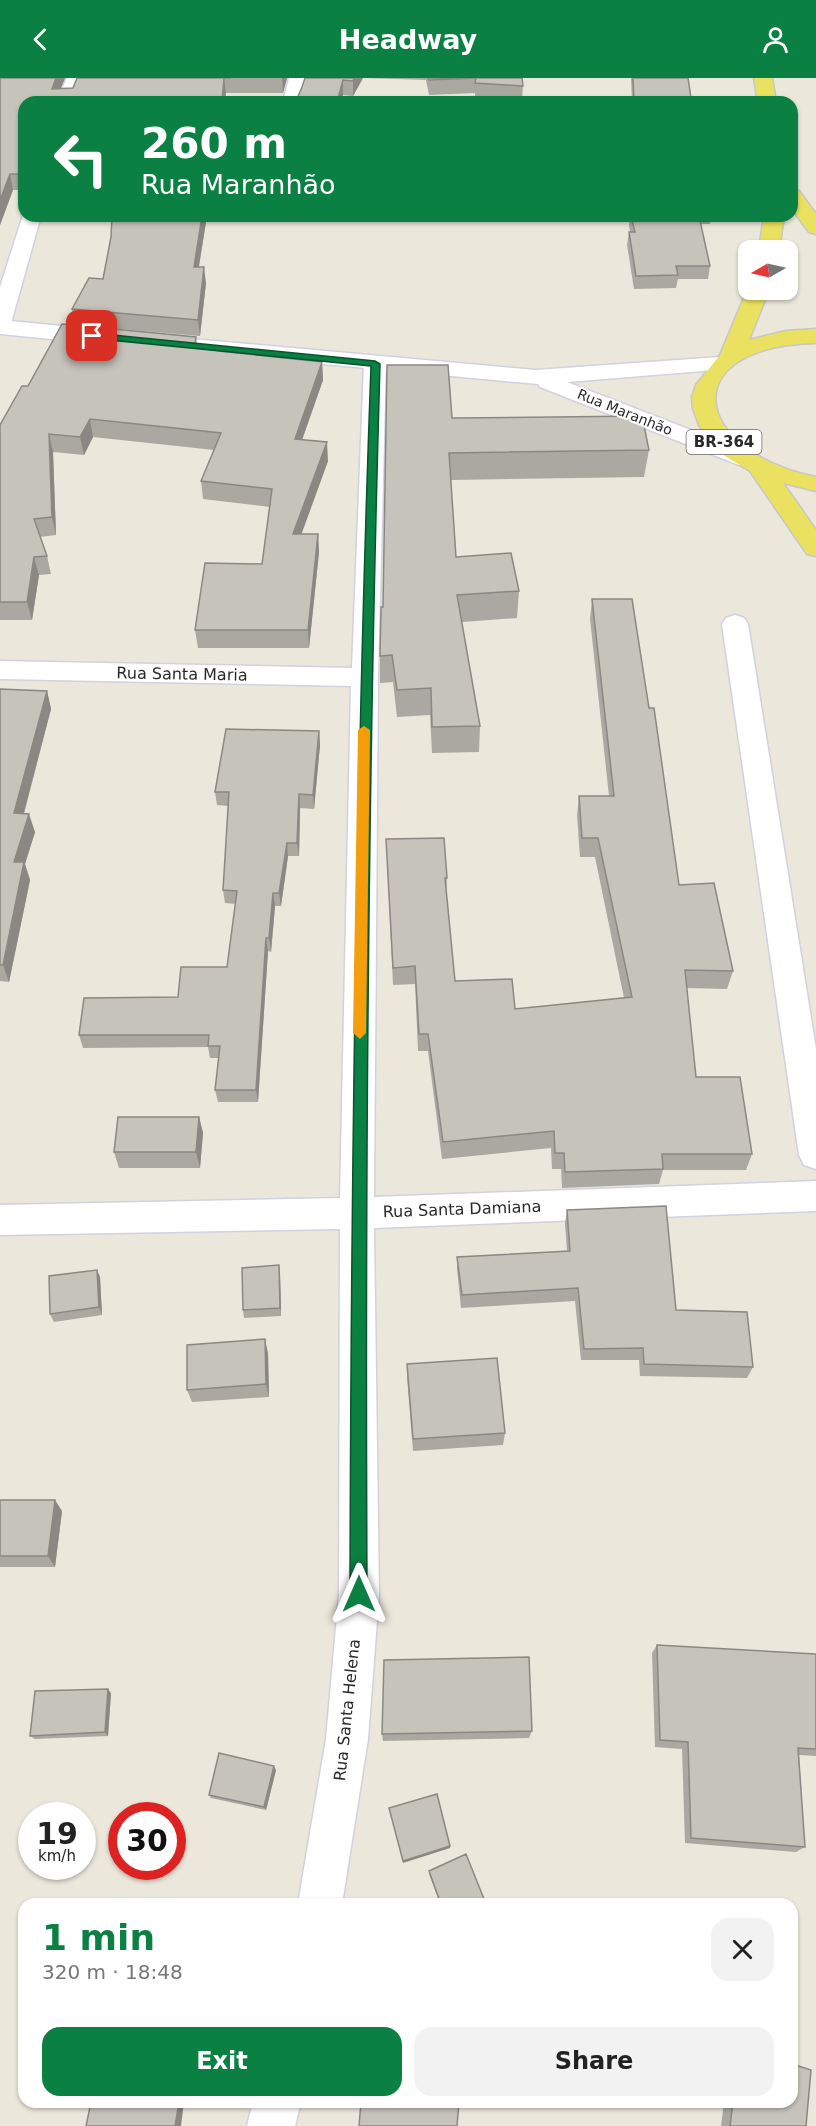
<!DOCTYPE html>
<meta charset="utf-8">
<style>
:root{--surface:#fff;--page:#f2f2f2;--text:#222;--muted:#767676;--accent:#0b8043}
body{margin:0;font-family:"DejaVu Sans",sans-serif;background:var(--page);color:var(--text);height:100vh;display:flex;flex-direction:column;font-size:22px;white-space:nowrap}
*{box-sizing:border-box;margin:0}
p{font-size:20px;color:var(--muted)}
.icon{flex:none;width:33px;height:33px;fill:none;stroke:currentColor;stroke-width:2;stroke-linecap:round;stroke-linejoin:round}
.map{position:relative;flex:1;overflow:hidden}
.side{position:absolute;left:18px;top:1820px;width:780px;height:210px;display:flex;flex-direction:column;background:var(--surface);border-radius:18px;box-shadow:0 2px 4px #0004}
.side>*{flex:none}
.guide{position:absolute;left:18px;top:18px;width:780px;height:126px;border-radius:18px;box-shadow:0 2px 4px #0004;background:#0b8043;color:#fff;overflow:hidden}
.needle{width:39px;rotate:261deg}
.buttons{position:absolute;left:738px;top:162px;display:grid;gap:12px}
.buttons a{display:grid;place-items:center;width:60px;height:60px;border-radius:12px;background:var(--surface);box-shadow:0 2px 4px #0004;font-size:30px}
.speed{position:absolute;left:18px;top:1724px;display:flex;gap:12px;font-size:30px;font-weight:700;text-align:center}
.speed>*{display:grid;place-content:center;width:78px;height:78px;border-radius:50%;background:var(--surface);box-shadow:0 2px 4px #0004;line-height:1}
.speed small{font-size:15px;font-weight:400}
.speed .limit{border:9px solid #d22;background:#fff;color:#111}
.pin{position:absolute;display:grid;place-items:center;width:51px;height:51px;color:#fff;margin:-26px;border-radius:12px;box-shadow:0 3px 9px #0006}
.me{position:absolute;width:66px;margin:-33px;rotate:0deg;stroke-linejoin:round;filter:drop-shadow(0 0 4px #0008)}
.turn{display:flex;align-items:center;gap:21px;height:126px;padding:0 24px;font-size:27px}
.turn .icon{width:78px;height:78px;stroke-width:2.5}
.turn b{display:block;font-size:42px;line-height:51px}
.round{display:grid;place-items:center;flex:none;width:63px;height:63px;border-radius:18px;background:var(--page)}
.headline{display:flex;align-items:center;justify-content:space-between;height:102px;padding:0 24px}
h1{font-size:36px;font-weight:700;line-height:45px;color:var(--accent)}
.action{display:flex;gap:12px;margin-top:auto;padding:12px 24px}
.action a{flex:1;height:69px;border-radius:18px;background:var(--accent);color:#fff;font-size:24px;font-weight:700;line-height:69px;text-align:center}
.action a+a{background:var(--page);color:var(--text)}
header{display:flex;justify-content:space-between;align-items:center;height:78px;padding:0 24px;background:var(--accent);color:#fff;font-size:27px;font-weight:700}
.map>svg:first-child{display:block}
.lines{fill:none;stroke-linecap:round;stroke-linejoin:round}
.minor-casing{stroke:#d1d1e1;stroke-width:3}
.tertiary-casing{stroke:#d1d1e1;stroke-width:3}
.primary-casing{stroke:#c7c7c7;stroke-width:3}
.minor{fill:#fff;fill-rule:evenodd}
.tertiary{fill:#fff;fill-rule:evenodd}
.primary{fill:#ebe160;fill-rule:evenodd}
.wall{fill:#aaa8a1}
.shaded-wall{fill:#8b8883}
.building{fill:#c6c3bb;stroke:#8b8883;stroke-width:1.5}
.route{fill:#0b8043;stroke:#07532c;stroke-width:1.5}
.slow{fill:#f59e0b}
.labels{text-anchor:middle;dominant-baseline:central;stroke-width:4.5;stroke-linejoin:round;paint-order:stroke}
.far-street-label{font-size:14px;fill:#292929;stroke:#fff}
.shield{fill:#fff;stroke:#696969;stroke-width:1.5}
.shield-label{font-size:15px;font-weight:bold;fill:#292929}
.street-label{font-size:16px;fill:#292929;stroke:#fff}
</style>
<header><svg class="icon" aria-label="back" viewBox="0 0 24 24"><path d="M15 5l-7 7 7 7"/></svg>Headway<svg class="icon" aria-label="person" viewBox="0 0 24 24"><circle cx="12" cy="8" r="4"/><path d="M4 21q1-7 8-7t8 7"/></svg></header>
<div class="map">
<svg width="816" height="2048" viewBox="0 0 816 2048">
<rect width="100%" height="100%" fill="#ebe7db"/>
<g class="lines">
<g class="minor-casing">
<path id="minor" d="M67,0H85L74,24H56Z
M289,0H307L301,24H283Z
M24,134V138H41L11,245L8,250L0,251V209Z
M375,279L383,281L386,286L378,599L374,1119L816,1103V1133L374,1150L379,1516L368,1661L342,1826H298L326,1661L339,1516L340,1151L0,1157V1127L340,1120L351,608L0,601V583L352,590L364,286L367,281Z
M735,537L744,540L748,546L816,971V1091L804,1087L799,1077L722,546L726,540Z
M253,2024H301L295,2048H247Z"/>
</g>
<g class="tertiary-casing">
<path id="tertiary" d="M0,242L103,252L111,254L114,259L111,264L103,266L0,256Z
M160,258L536,292L720,279L728,281L731,286L728,291L567,304L755,377L759,382L755,387H739L540,309L538,306L152,270L149,265L152,260Z"/>
</g>
<g class="primary-casing">
<path id="primary" d="M754,0H772L776,24H758Z
M792,111L799,113L816,136V156L809,154L792,131Z
M764,138H784L779,172H759Z
M748,210L769,212L749,262L786,253L816,251V265C674,268 690,373 816,399V413L783,405L816,452V478L807,476L750,393L725,378L712,366L699,347L693,331L692,319L696,307L720,277Z"/>
</g>
<use href="#minor" class="minor"/>
<use href="#tertiary" class="tertiary"/>
<use href="#primary" class="primary"/>
</g>
<path class="wall" d="M0,0H65L61,10H73L77,0H287L283,15H226L24,24V112H13L0,147Z
M305,0H363L353,18L343,17L342,24H296L302,9Z
M365,0H522L523,8L522,23L475,20V15L429,17L426,2Z
M631,0H688L691,20L702,24H632Z
M207,138L199,189L206,205L200,258L75,247L72,231L103,201L111,159Z
M630,138H712L710,146H700L710,188L708,201H678L676,210L634,211L627,167L629,154H630L629,148Z
M196,259L197,267L219,273L322,284L323,302L302,362L328,383L301,456H318L319,474L309,570H198L195,552L262,486L270,429L203,421L201,403L214,372L93,359L84,377L53,374L56,457L40,459L47,478L51,496L39,497L32,542H0V347L28,308Z
M452,340L649,372L644,399L451,402L456,479L519,513L517,540L462,544L480,648L479,674L432,675L430,637L397,639L393,604L380,605V578L383,529Z
M592,521L649,630L679,807L733,893L727,911L686,910L696,999L752,1076L746,1092H663L659,1106L562,1110L561,1091H552L551,1070L442,1081L428,973H418L415,906L393,907L386,761L447,800L446,818L455,903L515,931L624,920L595,779H580L577,737L579,718H609L590,541Z
M0,611L47,613L51,631L24,736L35,754L25,786L30,802L9,904L0,903Z
M319,653L320,667L314,731L300,730L299,778H288L281,828H275L271,874L268,873L258,1024H218L215,1012L219,980H210L208,969L83,970L79,957L178,919L227,889L236,826L225,825L223,812L228,728L217,727L215,714Z
M199,1039L203,1055L200,1090H119L114,1074Z
M567,1132L676,1232L753,1289L747,1300L640,1298L639,1282H581L575,1223L461,1230L457,1191V1179L567,1173L565,1145Z
M97,1192L100,1199L102,1237L54,1244L50,1236Z
M280,1195L281,1238L244,1240L243,1232Z
M268,1275L269,1319L192,1324L187,1312Z
M407,1286L505,1355L503,1367L413,1373L407,1299Z
M0,1422L62,1433L55,1489H0Z
M657,1567L816,1576V1678L799,1677L805,1769L796,1774L685,1765L682,1671L655,1669L652,1575Z
M111,1615L108,1658L35,1661L30,1658Z
M532,1653L529,1660L383,1663L382,1656Z
M276,1692L266,1732L211,1720L209,1717Z
M429,1793L486,1826H440L429,1796Z
M724,2024H792L806,2048H721Z"/>
<path class="shaded-wall" d="M56,0H65L55,24L52,11Z
M224,0L226,15L225,24H222Z
M282,0H287L283,15Z
M354,0H363L353,18V3Z
M343,2V17L342,24H337Z
M10,96L13,112L0,147V122Z
M202,138H207L196,205L194,189Z
M204,189L206,205L200,258L198,242Z
M322,284L323,302L296,379L295,361Z
M90,341L93,359L84,377L80,359Z
M49,356L53,374L56,457L52,439Z
M327,364L328,383L295,474L293,456Z
M318,456L319,474L309,570L308,552Z
M34,479L39,497L32,542L27,524Z
M47,613L51,631L19,753L14,735Z
M319,653L320,667L314,731L313,717Z
M299,716L300,730L299,778L297,765Z
M29,736L35,754L25,786L30,802L9,904L3,887L14,784Z
M287,765L288,778L281,828L279,815Z
M273,815L275,828L271,874L269,860Z
M266,860L268,873L258,1024L256,1012Z
M199,1039L203,1055L200,1090L196,1074Z
M279,1187L280,1195L281,1238L280,1230Z
M97,1192L100,1199L102,1237L99,1229Z
M265,1261L268,1275L269,1319L266,1306Z
M55,1422L62,1433L55,1489L48,1478Z
M108,1611L111,1615L108,1658L105,1654Z
M274,1688L276,1692L266,1732L264,1729Z
M450,1768V1770L403,1785V1783Z
M179,2024H184L181,2048H175Z"/>
<path class="building" d="M0,0H56L52,11L73,10L77,0H231H224L222,24H24V96H10L0,122Z
M305,0H354L353,3L343,2L337,24L296,23L302,9Z
M428,0H522L523,8L475,5L476,0L429,2Z
M633,0H688L691,20H701L702,24H634Z
M112,138H202L194,189H204L198,242L72,231L89,200L103,201L111,159Z
M631,138H699L710,188H676L678,197L636,198L629,154H635Z
M62,246L196,259L195,266L219,273L322,284L295,361L327,364L293,456H318L308,552H195L205,485L262,486L272,411L201,403L221,355L90,341L80,359L49,356L52,439L34,441L47,478L34,479L27,524H0V347L22,308H28Z
M387,287H448L452,340L642,338L649,372L449,375L456,479L511,475L519,513L457,517L480,648L432,649L431,610L397,612L392,577L380,578L381,529H383Z
M592,521H632L649,630H654L679,807L714,805L733,893L685,892L696,999H740L752,1076H662L663,1091L565,1094L564,1075H555L554,1053L443,1064L428,956H419L415,888L393,890L386,761L444,760L447,800H445L455,903L512,901L515,931L632,919L598,760H582L579,718H614Z
M0,611L47,613L14,735L29,736L14,784H24L3,887H0Z
M226,651L319,653L313,717L299,716L297,765H287L279,815H273L269,860H266L256,1012H215L220,968H208L209,957H79L84,920L178,919L181,889H227L237,813L223,812L229,714H215Z
M118,1039H199L196,1074H114Z
M666,1128L676,1232L747,1234L753,1289L644,1286L643,1270L584,1271L578,1210L462,1217L457,1179L570,1173L567,1132Z
M279,1187L280,1230L243,1232L242,1190Z
M97,1192L99,1229L50,1236L49,1198Z
M265,1261L266,1306L187,1312V1267Z
M497,1280L505,1355L413,1361L407,1286Z
M0,1422H55L48,1478H0Z
M657,1567L816,1576V1671L798,1670L805,1769L691,1760L688,1664L660,1662Z
M529,1579L532,1653L382,1656L384,1582Z
M108,1611L105,1654L30,1658L35,1613Z
M219,1675L274,1688L264,1729L209,1717Z
M437,1716L450,1768L403,1783L389,1730Z
M466,1776L486,1826H441L429,1793Z
M792,1986L811,1992L806,2048H730L733,2024H792Z
M91,2024H179L175,2048H86Z
M361,2024H459L457,2048H359Z"/>
<path class="route" d="M92,255L375,283L380,286C368,696 365,1105 367,1516L365,1521L359,1524L353,1521L350,1516C351,1106 356,697 371,288L89,260V256Z"/>
<path class="slow" d="M364,648L370,652L366,955L360,961L353,955L358,652Z"/>
<g class="labels">
<g class="far-street-label">
<text transform="translate(625 334) rotate(22)">Rua Maranhão</text>
</g>
<rect class="shield" x="686.5" y="352" width="75" height="24" rx="4.5"/>
<g class="shield-label">
<text x="724" y="364">BR-364</text>
</g>
<g class="street-label">
<text transform="translate(182 596) rotate(1)">Rua Santa Maria</text>
<text transform="translate(462 1131) rotate(-2)">Rua Santa Damiana</text>
<text transform="translate(347 1632) rotate(-84)">Rua Santa Helena</text>
</g>
</g>
</svg>
<div class="buttons">
<a><svg class="needle" viewBox="-14 -14 28 28"><path d="M0-13l5 13h-10z" fill="#e53935"/><path d="M0 13l5-13h-10z" fill="#767676"/></svg></a>
</div>
<div class="speed"><div>19<small>km/h</small></div><div class="limit">30</div></div>
<div class="pin" style="left:92px;top:258px;background:#d93025"><svg class="icon" aria-label="arrive" viewBox="0 0 24 24"><path d="M6 21V4h12l-3 4 3 4H6"/></svg></div>
<svg class="me" style="left:359px;top:1516px" viewBox="-20 -20 40 40"><path d="M0-17L14 15 0 8-14 15z" fill="#0b8043" stroke="#fff" stroke-width="4"/></svg>
<div class="guide">
<div class="turn"><svg class="icon" aria-label="left" viewBox="0 0 24 24"><path d="M17 20v-9H6M10 6l-5 5 5 5"/></svg><div><b>260 m</b>Rua Maranhão</div></div>
</div>
<section class="side">
<div class="headline"><div><h1>1 min</h1><p>320 m · 18:48</p></div><a class="round"><svg class="icon" aria-label="close" viewBox="0 0 24 24"><path d="M6 6l12 12M18 6L6 18"/></svg></a></div>
<div class="action"><a>Exit</a><a>Share</a></div>
</section>
</div>
